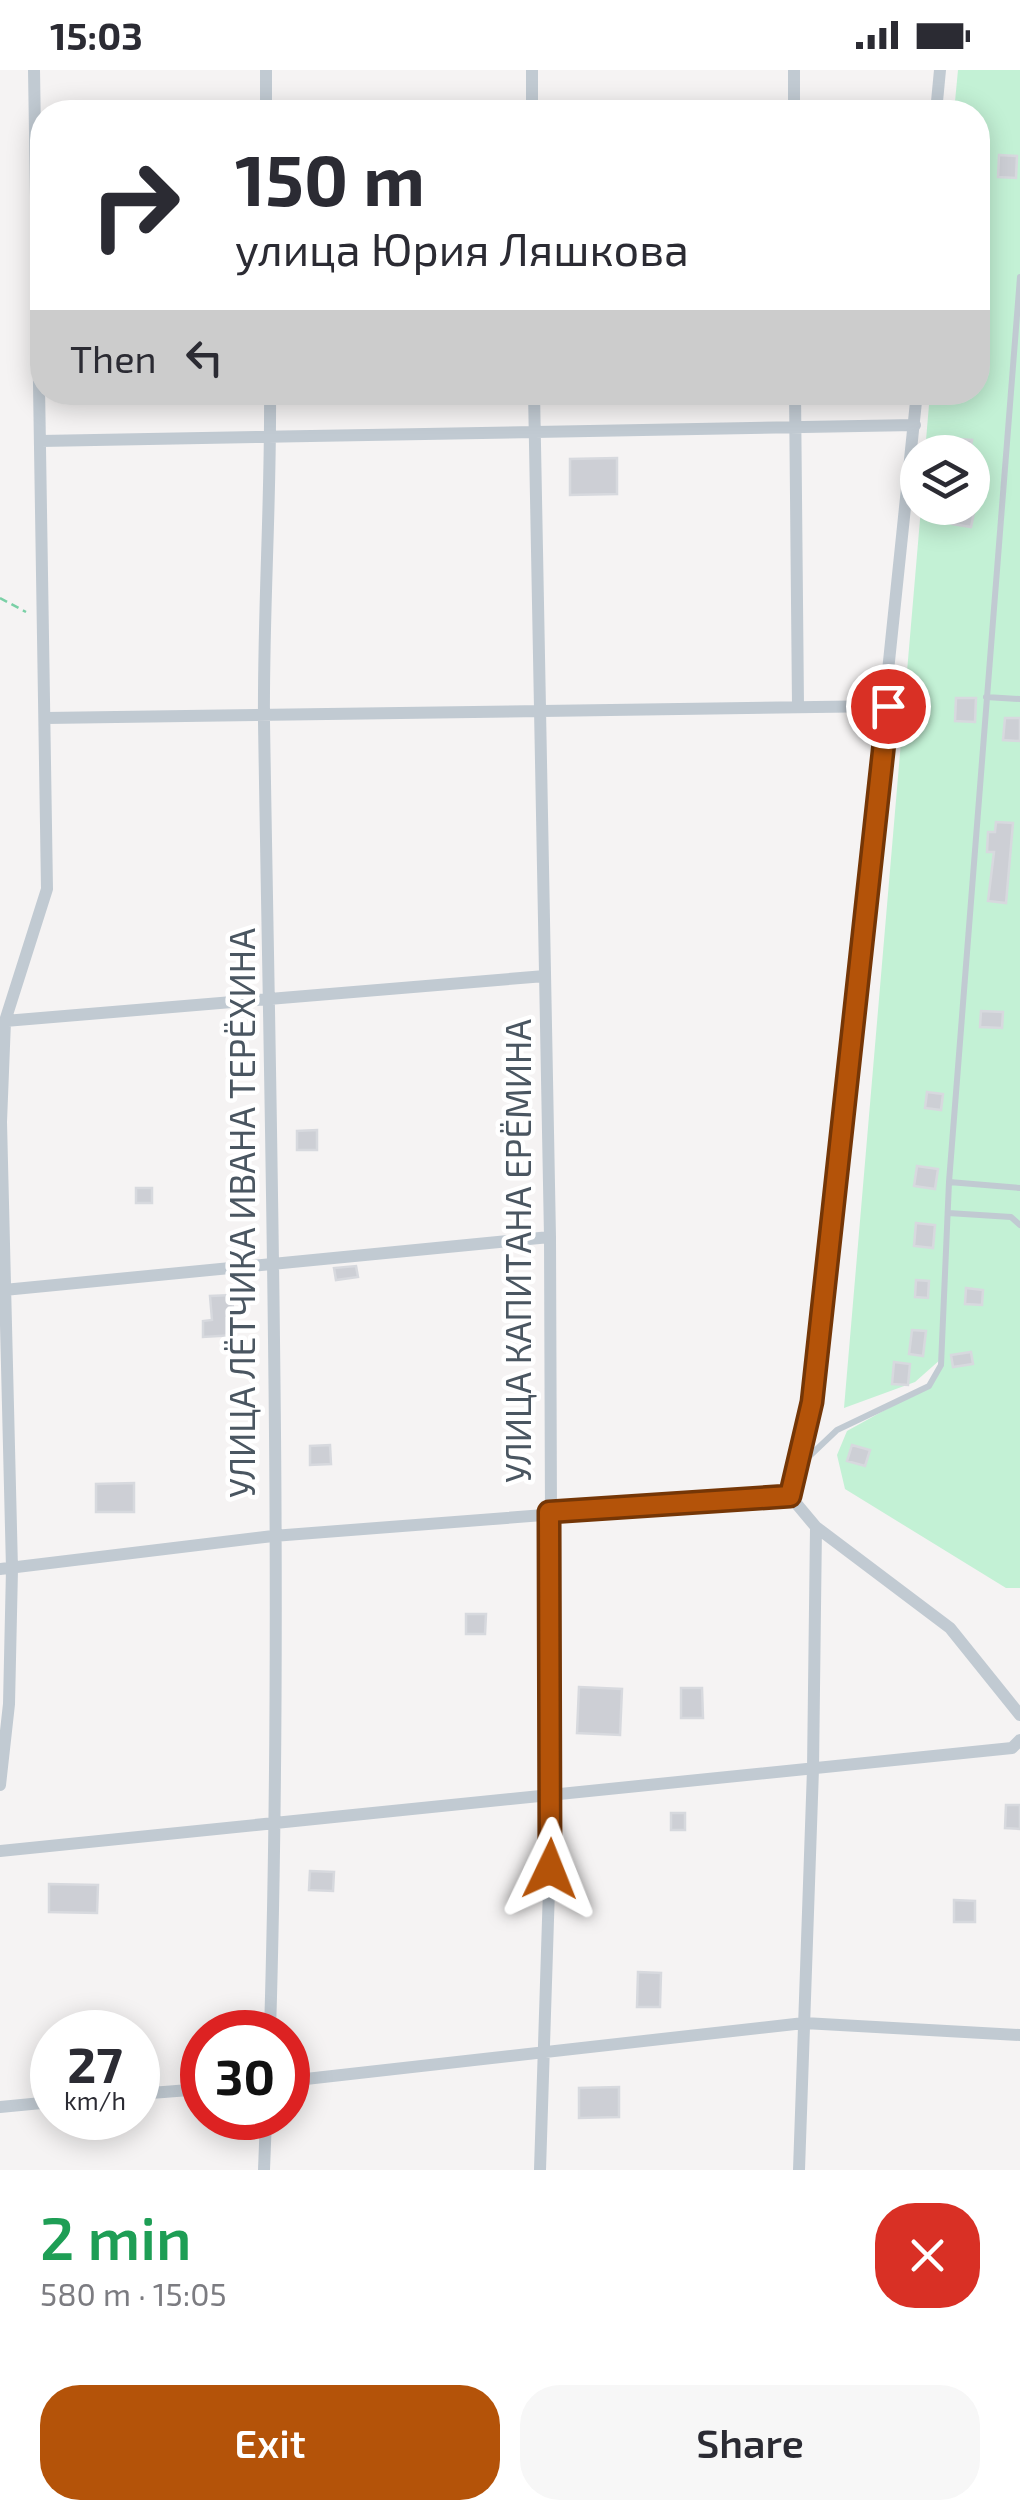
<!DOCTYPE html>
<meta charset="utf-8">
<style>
:root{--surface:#fff;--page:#f7f7f7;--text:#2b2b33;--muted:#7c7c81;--accent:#b45309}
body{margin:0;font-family:"Exo 2",sans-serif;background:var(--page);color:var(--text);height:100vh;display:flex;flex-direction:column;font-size:38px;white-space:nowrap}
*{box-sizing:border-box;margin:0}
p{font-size:32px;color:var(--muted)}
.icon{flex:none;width:55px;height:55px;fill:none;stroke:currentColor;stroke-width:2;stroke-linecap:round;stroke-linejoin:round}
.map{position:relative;height:2100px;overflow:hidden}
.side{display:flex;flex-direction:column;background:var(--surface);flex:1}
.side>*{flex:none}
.banner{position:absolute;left:30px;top:30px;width:960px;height:305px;border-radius:40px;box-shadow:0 5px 25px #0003;background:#fff;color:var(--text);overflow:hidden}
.buttons{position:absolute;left:900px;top:365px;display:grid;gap:20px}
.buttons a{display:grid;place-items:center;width:90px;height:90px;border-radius:50%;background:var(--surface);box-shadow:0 5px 25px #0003;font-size:50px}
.speed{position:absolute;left:30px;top:1940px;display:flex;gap:20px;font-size:50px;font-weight:700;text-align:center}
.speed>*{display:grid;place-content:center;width:130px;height:130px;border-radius:50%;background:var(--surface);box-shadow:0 5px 25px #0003;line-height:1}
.speed small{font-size:25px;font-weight:400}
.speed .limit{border:15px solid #d22;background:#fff;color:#111}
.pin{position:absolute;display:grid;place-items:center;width:85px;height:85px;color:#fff;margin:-42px;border:5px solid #fff;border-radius:50%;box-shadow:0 2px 10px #0007}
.me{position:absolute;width:110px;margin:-55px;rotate:2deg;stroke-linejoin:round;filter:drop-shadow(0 0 8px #0008)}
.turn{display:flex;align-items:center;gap:35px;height:210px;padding:0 40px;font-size:45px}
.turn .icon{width:130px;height:130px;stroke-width:2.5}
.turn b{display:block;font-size:70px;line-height:85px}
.then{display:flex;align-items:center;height:95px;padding:0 40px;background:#0003;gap:20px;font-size:38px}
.round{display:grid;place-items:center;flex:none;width:105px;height:105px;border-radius:40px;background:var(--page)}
.summary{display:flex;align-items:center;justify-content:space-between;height:170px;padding:0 40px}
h1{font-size:60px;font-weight:600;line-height:75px;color:#1e9e55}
.button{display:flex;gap:20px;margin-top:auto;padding:20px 40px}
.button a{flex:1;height:115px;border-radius:40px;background:var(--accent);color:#fff;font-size:40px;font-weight:600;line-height:115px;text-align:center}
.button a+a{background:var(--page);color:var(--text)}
.status{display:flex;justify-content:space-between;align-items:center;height:70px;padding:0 50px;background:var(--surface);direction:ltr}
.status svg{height:28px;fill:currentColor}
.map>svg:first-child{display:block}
.green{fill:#c3f1d5}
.building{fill:#cdcfd5;stroke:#d7d9de;stroke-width:2.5}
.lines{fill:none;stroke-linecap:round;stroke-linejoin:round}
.path{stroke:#7ad0a6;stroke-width:2.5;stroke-dasharray:8 5;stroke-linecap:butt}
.service{stroke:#c1cad2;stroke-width:6}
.minor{stroke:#c1cad2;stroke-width:12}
.route-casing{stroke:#753606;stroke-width:25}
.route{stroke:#b45309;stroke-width:18}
.labels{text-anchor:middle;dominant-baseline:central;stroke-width:9;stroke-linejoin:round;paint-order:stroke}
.street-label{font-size:35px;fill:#4a5661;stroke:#fff}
</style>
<div class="status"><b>15:03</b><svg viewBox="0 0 49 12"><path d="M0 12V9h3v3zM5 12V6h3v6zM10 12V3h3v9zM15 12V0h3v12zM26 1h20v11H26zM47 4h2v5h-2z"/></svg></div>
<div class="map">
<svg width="1020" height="2100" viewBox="0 0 1020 2100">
<rect width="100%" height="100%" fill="#f5f3f3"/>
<path class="green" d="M958,0H1020V1518H1006L845,1419L837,1385L847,1361L930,1315L941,1289L915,1312L844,1338L921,438H972V382H925L930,323L978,322V42H954Z"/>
<path class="building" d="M999,85L1017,86L1016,108L998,107Z
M957,369L972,370L970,382H955Z
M617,388V424L570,425V389Z
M955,438H975L971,457L952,454Z
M956,628H976L975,652L955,651Z
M1005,648H1020V671L1003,670Z
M996,752L1013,753L1006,833L988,831L994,782H987L988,762H995Z
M981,941L1003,942L1002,958L980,957Z
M927,1022L943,1024L941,1040L925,1038Z
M317,1060V1080H297V1061Z
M917,1096L938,1099L935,1119L914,1116Z
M245,1107L247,1124L230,1126L229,1108Z
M136,1118H152V1133H136Z
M916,1153L935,1155L933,1178L914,1176Z
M356,1196L358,1207L336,1210L334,1198Z
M916,1210L929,1211L928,1228L915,1227Z
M966,1218L983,1220L982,1235L965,1234Z
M232,1225L235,1265L203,1267V1251L212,1250L210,1226Z
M912,1260L926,1261L923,1286L909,1284Z
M971,1282L973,1294L953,1297L951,1285Z
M894,1292L910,1294L908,1315L892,1314Z
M330,1375L331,1394L310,1395V1376Z
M852,1375L870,1380L865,1396L847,1391Z
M134,1413V1442H96V1414Z
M466,1544H486L485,1564H466Z
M579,1617L622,1619L620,1665L577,1663Z
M681,1618H702L703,1648H681Z
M1006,1735H1020V1759L1005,1758Z
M671,1743H685V1760H671Z
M310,1801L334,1802L333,1821L309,1820Z
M49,1814L98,1815L97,1843L49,1842Z
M954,1830L975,1831V1852H954Z
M638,1902L661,1903L660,1937H637Z
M619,2017V2047L579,2048V2018Z"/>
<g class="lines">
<path class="path" d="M0,528L26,542"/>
<path class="service" d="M986,627L1020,629
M949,1112L1020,1118
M948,1143L1011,1147L1020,1155
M798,1397L837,1360L929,1316L941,1295L949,1112L1020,207"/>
<path class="minor" d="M794,0V42
M266,42V0
M532,42V0
M936,42L940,0
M270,322C271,433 263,543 264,652C271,1089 283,1526 270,1962
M534,322L550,1167L552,1725L540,2100
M795,322L798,636
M41,371L915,355
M46,648L887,636
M5,951L545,906
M4,1220L550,1167
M816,1457L950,1558L1020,1645
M0,1499L273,1466L790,1426
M0,1715L9,1634L12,1499L1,1052L5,951L47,819L34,0
M0,1781L1012,1678L1020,1670
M288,2011L804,1953L1020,1965
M138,2024L202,2019
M0,2037L52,2032
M264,2100L266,2048
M799,2100L813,1699L816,1457L790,1426L812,1332L917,322"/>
</g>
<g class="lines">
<g class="route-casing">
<path id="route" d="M550,1799L549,1442L790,1426L812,1332L888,636"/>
</g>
<use href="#route" class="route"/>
</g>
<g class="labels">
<g class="street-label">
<text transform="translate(241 1143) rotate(-90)">УЛИЦА ЛЁТЧИКА ИВАНА ТЕРЁХИНА</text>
<text transform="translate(517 1181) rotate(-90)">УЛИЦА КАПИТАНА ЕРЁМИНА</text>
</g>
</g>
</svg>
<div class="buttons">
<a><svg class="icon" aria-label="layers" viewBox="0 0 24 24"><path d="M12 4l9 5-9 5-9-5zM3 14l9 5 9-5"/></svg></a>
</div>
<div class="speed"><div>27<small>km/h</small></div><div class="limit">30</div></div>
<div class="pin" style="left:888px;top:636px;background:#d93025"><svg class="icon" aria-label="arrive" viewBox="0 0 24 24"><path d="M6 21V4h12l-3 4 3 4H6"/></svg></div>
<svg class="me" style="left:550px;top:1799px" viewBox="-20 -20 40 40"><path d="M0-17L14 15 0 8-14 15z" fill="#b45309" stroke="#fff" stroke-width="4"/></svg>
<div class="banner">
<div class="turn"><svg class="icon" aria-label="right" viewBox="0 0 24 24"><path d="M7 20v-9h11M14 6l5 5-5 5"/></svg><div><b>150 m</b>улица Юрия Ляшкова</div></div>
<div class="then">Then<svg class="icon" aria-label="left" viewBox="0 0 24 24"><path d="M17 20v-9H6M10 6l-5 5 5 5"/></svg></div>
</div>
</div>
<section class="side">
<div class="summary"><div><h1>2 min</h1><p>580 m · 15:05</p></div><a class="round" style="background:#d93025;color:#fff"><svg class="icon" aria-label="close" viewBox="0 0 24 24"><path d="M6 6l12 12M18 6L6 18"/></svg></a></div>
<div class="button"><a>Exit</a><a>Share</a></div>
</section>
